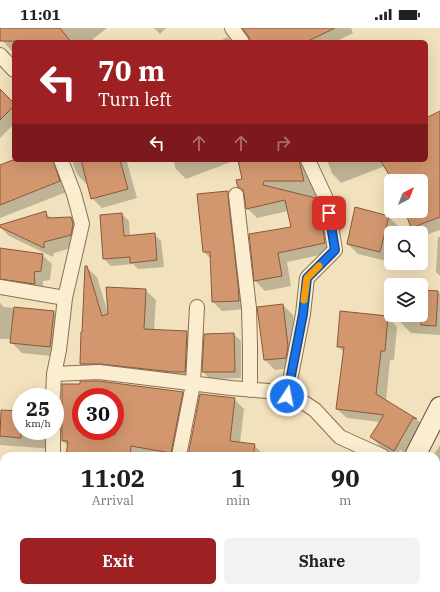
<!DOCTYPE html>
<style>
:root{--surface:#fff;--page:#f2f2f2;--text:#202124;--muted:#757577;--accent:#9d2023}
body{margin:0;font-family:"IBM Plex Serif",serif;background:var(--page);color:var(--text);height:100vh;display:flex;flex-direction:column;font-size:15px;white-space:nowrap}
*{box-sizing:border-box;margin:0}
p{font-size:13px;color:var(--muted)}
.icon{flex:none;width:22px;height:22px;fill:none;stroke:currentColor;stroke-width:2;stroke-linecap:round;stroke-linejoin:round}
.map{position:relative;flex:1;overflow:hidden}
.panel{position:absolute;left:0px;top:424px;width:440px;height:140px;display:flex;flex-direction:column;background:var(--surface);border-radius:12px 12px 0 0;box-shadow:0 4px 16px #0002}
.panel>*{flex:none}
.banner{position:absolute;left:12px;top:12px;width:416px;height:122px;border-radius:6px;box-shadow:0 4px 16px #0002;background:#9d2023;color:#fff;overflow:hidden}
.needle{width:26px;rotate:42deg}
.controls{position:absolute;left:384px;top:146px;display:grid;gap:8px}
.controls a{display:grid;place-items:center;width:44px;height:44px;border-radius:6px;background:var(--surface);box-shadow:0 4px 16px #0002;font-size:20px}
.speed{position:absolute;left:12px;top:360px;display:flex;gap:8px;font-size:20px;font-weight:700;text-align:center}
.speed>*{display:grid;place-content:center;width:52px;height:52px;border-radius:50%;background:var(--surface);box-shadow:0 4px 16px #0002;line-height:1}
.speed small{font-size:10px;font-weight:400}
.speed .limit{border:6px solid #d22;background:#fff;color:#111}
.pin{position:absolute;display:grid;place-items:center;width:34px;height:34px;color:#fff;margin:-17px;border-radius:8px;box-shadow:0 2px 6px #0006}
.me{position:absolute;width:44px;margin:-22px;rotate:11deg;stroke-linejoin:round;filter:drop-shadow(0 0 3px #0008)}
.turn{display:flex;align-items:center;gap:14px;height:84px;padding:0 20px;font-size:18px}
.turn .icon{width:52px;height:52px;stroke-width:2.5}
.turn b{display:block;font-size:28px;line-height:34px}
.lanes{display:flex;align-items:center;height:38px;padding:0 20px;background:#0003;justify-content:center;gap:20px;direction:ltr}
.lanes .off{opacity:.35}
.eta{display:flex;justify-content:space-evenly;align-items:center;height:68px;text-align:center}
.eta b{font-size:24px;font-weight:700;line-height:28px}
.primary-button{display:flex;gap:8px;margin-top:auto;padding:8px 20px}
.primary-button a{flex:1;height:46px;border-radius:6px;background:var(--accent);color:#fff;font-size:16px;font-weight:700;line-height:46px;text-align:center}
.primary-button a+a{background:var(--page);color:var(--text)}
.status{display:flex;justify-content:space-between;align-items:center;height:28px;padding:0 20px;background:var(--surface);direction:ltr}
.status svg{height:11px;fill:currentColor}
.map>svg:first-child{display:block}
.shadow{fill:#0003;fill-rule:evenodd}
.building{fill:#d2976f;stroke:#8b5839;fill-rule:evenodd}
.lines{fill:none;stroke-linecap:round;stroke-linejoin:round}
.street-casing{stroke:#8a7055;stroke-width:16}
.secondary-casing{stroke:#6b5138;stroke-width:22}
.street{stroke:#fbeed0;stroke-width:14}
.secondary{stroke:#fbeed0;stroke-width:20}
.route-casing{stroke:#114b97;stroke-width:10}
.route{stroke:#1a73e8;stroke-width:7}
.slow{stroke:#f59e0b;stroke-width:7}
</style>
<div class="status"><b>11:01</b><svg viewBox="0 0 49 12"><path d="M0 12V9h3v3zM5 12V6h3v6zM10 12V3h3v9zM15 12V0h3v12zM26 1h20v11H26zM47 4h2v5h-2z"/></svg></div>
<div class="map">
<svg width="440" height="564" viewBox="0 0 440 564">
<rect width="100%" height="100%" fill="#f1e1bc"/>
<path class="shadow" d="M0,0H107L93,11L94,14H14V28L13,27L14,26L0,9Z
M154,0H166L160,6Z
M244,0H351L353,5L335,14H251L250,9Z
M227,9L232,14H219Z
M0,62L12,75H14V96L0,110Z
M440,84V202L426,207H421V205H419L411,198L406,183H421V153H395L385,138L341,155L332,145L327,132H426V91Z
M16,132H125L127,134L137,170L102,180L92,170L88,155L86,156L77,146L72,133H68L69,163L0,190V138Z
M173,132H236L186,151L176,141Z
M239,132H310L306,134L313,160L319,166L334,224L287,234L291,258L265,263L255,253L250,207L292,200L288,183L257,190L247,180L245,164L239,158L243,152Z
M228,164L237,173L247,281L222,283L213,274L211,231L204,224L198,167Z
M45,184L52,191L71,190L81,200V217L54,225L53,229L9,208L0,199V198Z
M122,186L129,193L130,208L154,206L161,213L164,239L138,241L133,236L111,238L104,231Z
M389,189L399,199L398,205H391V234L358,226L348,216Z
M438,209H440V248L436,244Z
M0,221L42,227L52,236L50,252L43,253V262L0,259Z
M86,239L97,249L108,285L145,262L156,272L154,302L187,304L197,314L195,354L91,346L81,336Z
M421,263L438,264L440,266V307L411,305L401,295L402,287H421Z
M0,275L4,279L53,284L63,294L60,329L22,325L12,315V311H0Z
M283,277L293,287L298,328L296,340L275,342L265,332Z
M341,284L388,289L397,299L394,332H390L386,373L417,392L425,399L407,426L400,422L396,428L381,419L371,409L380,394L347,390L337,381L344,325L338,318Z
M234,306L241,313V350L210,351L203,344Z
M63,357L182,365L192,374L182,428H146L141,427V428H67L68,418L62,412V404L59,405L54,421L0,417V393L21,384V403H55V387H63ZM81,369H115V403H81Z
M234,371L244,381L240,415L254,417L264,427L263,428H189Z
M440,417V444L436,440V428H433Z
M436,464L440,467V551L437,554V558L440,561V564H428L429,561L426,562L424,564H369L373,560H436Z
M1,475H4V510Z
M0,535H4V560H61V564H0Z
M181,560H241L240,564H185Z
M269,560H316V564H268Z"/>
<path class="building" d="M0,0H60L71,14L0,13Z
M242,0H335L306,14H250L249,9Z
M0,61L14,75V78L0,92Z
M440,83V189L411,200L405,183H421V153H393L380,132H426V90Z
M13,132H53L60,153L0,177V137Z
M81,132H120L128,161L91,171Z
M238,132H299L304,153H264L263,157L316,170L319,176L325,215L278,225L282,248L254,253L249,206L291,199L285,172L246,181L244,166L243,162L238,159L236,152L242,151Z
M228,163V168L238,256L239,273L212,274L210,224H203L197,166Z
M355,179L389,188L380,224L347,216Z
M46,183L47,190L71,189L73,196L71,207L44,214V220L0,199V197Z
M122,185L124,208L155,205L157,232L130,235V229L103,231L100,187Z
M0,220L43,226L41,243L34,244L35,256L0,251Z
M85,238H87L102,288L108,286L106,259L146,261L144,301L187,303L185,344H173L100,336H80L81,304H82Z
M421,262L438,263L436,298L421,297Z
M283,276L288,318L286,330L264,332L257,279Z
M14,279L54,283L50,319L10,315Z
M340,283L388,288L385,323H381L376,366L417,391L413,390L394,423L370,409L384,387L336,381L344,319H337Z
M234,305L235,344H202L204,306Z
M80,353H99L183,364L171,425L131,418L130,428H66L68,413H62V356H80ZM81,369H115V407L81,403Z
M200,366L235,370L230,413L255,416L253,428H188Z
M1,382L21,383V410L0,408Z"/>
<g class="lines">
<g class="street-casing">
<path id="street" d="M232,0L242,14
M0,27L14,42
M236,167L244,237L249,280L250,318V362
M0,259L65,270
M54,346L99,344L231,360L268,363L297,370L315,382L340,409L382,428
M287,368L303,286L307,250L335,222L327,173L308,132
M53,369L54,346L59,322L65,270L82,196L74,166L61,132
M53,403V428
M179,428L193,356L197,279
M436,451L440,453
M436,547L440,545
M84,560V564
M417,564L420,560"/>
</g>
<g class="secondary-casing">
<path id="secondary" d="M415,428L440,379
M340,564L342,560"/>
</g>
<use href="#street" class="street"/>
<use href="#secondary" class="secondary"/>
</g>
<g class="lines">
<g class="route-casing">
<path id="route" d="M287,368L303,286L307,250L335,222L329,185"/>
</g>
<use href="#route" class="route"/>
<path class="slow" d="M304,272L307,250L319,238"/>
</g>
</svg>
<div class="controls">
<a><svg class="needle" viewBox="-14 -14 28 28"><path d="M0-13l5 13h-10z" fill="#e53935"/><path d="M0 13l5-13h-10z" fill="#757577"/></svg></a>
<a><svg class="icon" aria-label="search" viewBox="0 0 24 24"><circle cx="10" cy="10" r="6"/><path d="M15 15l6 6"/></svg></a>
<a><svg class="icon" aria-label="layers" viewBox="0 0 24 24"><path d="M12 4l9 5-9 5-9-5zM3 14l9 5 9-5"/></svg></a>
</div>
<div class="speed"><div>25<small>km/h</small></div><div class="limit">30</div></div>
<div class="pin" style="left:329px;top:185px;background:#d93025"><svg class="icon" aria-label="arrive" viewBox="0 0 24 24"><path d="M6 21V4h12l-3 4 3 4H6"/></svg></div>
<svg class="me" style="left:287px;top:368px" viewBox="-20 -20 40 40"><circle r="17" fill="#1a73e8" stroke="#fff" stroke-width="3"/><path d="M0-11L8 9 0 5-8 9z" fill="#fff"/></svg>
<div class="banner">
<div class="turn"><svg class="icon" aria-label="left" viewBox="0 0 24 24"><path d="M17 20v-9H6M10 6l-5 5 5 5"/></svg><div><b>70 m</b>Turn left</div></div>
<div class="lanes"><svg class="icon" aria-label="left" viewBox="0 0 24 24"><path d="M17 20v-9H6M10 6l-5 5 5 5"/></svg><svg class="icon off" aria-label="ahead" viewBox="0 0 24 24"><path d="M12 20V5M6 11l6-6 6 6"/></svg><svg class="icon off" aria-label="ahead" viewBox="0 0 24 24"><path d="M12 20V5M6 11l6-6 6 6"/></svg><svg class="icon off" aria-label="right" viewBox="0 0 24 24"><path d="M7 20v-9h11M14 6l5 5-5 5"/></svg></div>
</div>
<section class="panel">
<div class="eta">
<div><b>11:02</b><p>Arrival</p></div>
<div><b>1</b><p>min</p></div>
<div><b>90</b><p>m</p></div>
</div>
<div class="primary-button"><a>Exit</a><a>Share</a></div>
</section>
</div>
